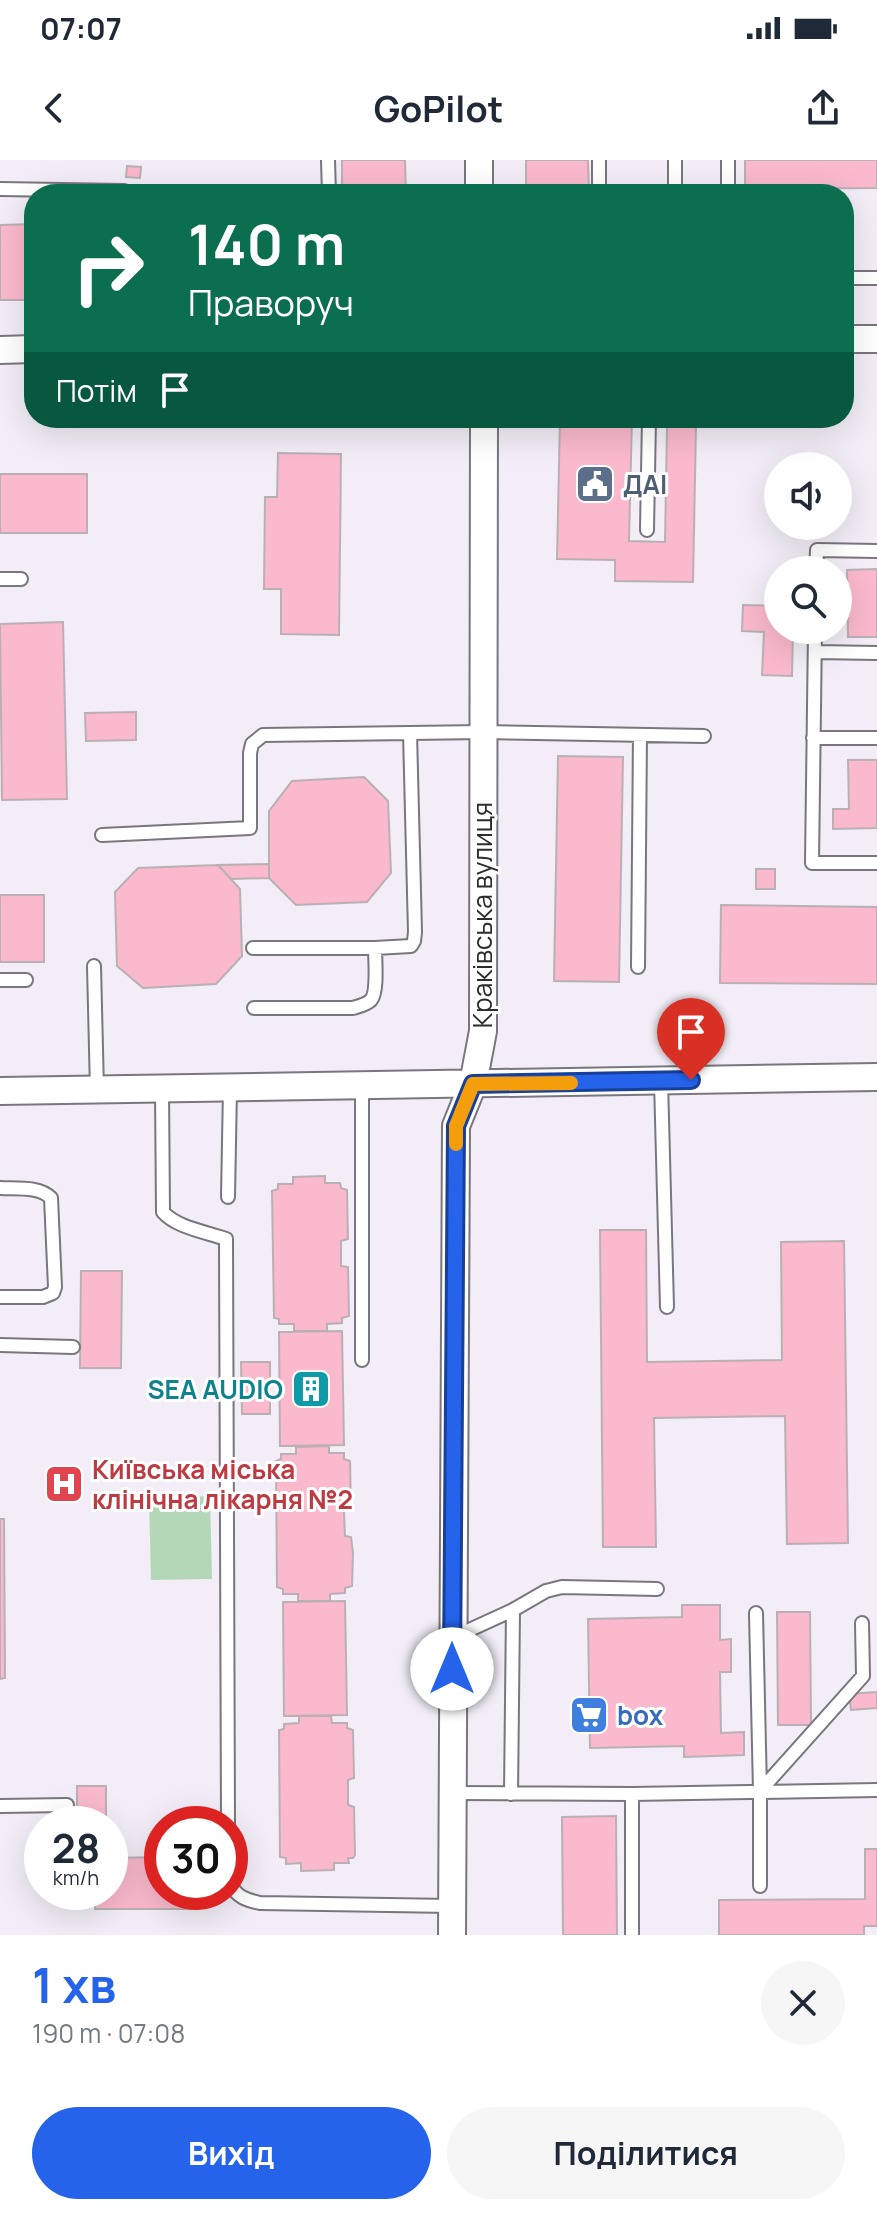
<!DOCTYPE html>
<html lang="uk">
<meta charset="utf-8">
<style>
:root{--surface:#fff;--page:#f6f6f7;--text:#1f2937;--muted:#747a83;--accent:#2563eb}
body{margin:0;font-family:Manrope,sans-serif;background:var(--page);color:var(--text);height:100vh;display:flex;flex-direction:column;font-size:30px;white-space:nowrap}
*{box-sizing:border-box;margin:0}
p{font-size:26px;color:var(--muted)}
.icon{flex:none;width:44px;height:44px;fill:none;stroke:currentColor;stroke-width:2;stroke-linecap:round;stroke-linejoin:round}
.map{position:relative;height:1775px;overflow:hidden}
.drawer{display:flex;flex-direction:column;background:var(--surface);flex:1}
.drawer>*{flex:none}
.guide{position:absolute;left:24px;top:24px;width:830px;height:244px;border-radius:32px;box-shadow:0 8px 32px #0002;background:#0b6e4f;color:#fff;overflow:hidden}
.buttons{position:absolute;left:764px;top:292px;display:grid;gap:16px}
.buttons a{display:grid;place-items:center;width:88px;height:88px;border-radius:50%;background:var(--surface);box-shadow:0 8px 32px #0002;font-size:40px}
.speed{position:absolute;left:24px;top:1646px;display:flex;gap:16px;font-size:40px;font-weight:700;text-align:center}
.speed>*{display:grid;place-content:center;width:104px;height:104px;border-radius:50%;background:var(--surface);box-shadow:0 8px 32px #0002;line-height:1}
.speed small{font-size:20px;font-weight:400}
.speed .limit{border:12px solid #d22;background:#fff;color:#111}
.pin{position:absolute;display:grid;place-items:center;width:68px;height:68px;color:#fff;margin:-82px -34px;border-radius:50% 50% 50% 0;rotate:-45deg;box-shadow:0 0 8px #0007}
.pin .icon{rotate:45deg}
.me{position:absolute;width:88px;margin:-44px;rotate:0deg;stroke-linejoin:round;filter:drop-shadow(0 0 6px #0008)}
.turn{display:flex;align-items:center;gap:28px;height:168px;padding:0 32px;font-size:36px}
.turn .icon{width:104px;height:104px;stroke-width:2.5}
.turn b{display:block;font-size:56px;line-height:68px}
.then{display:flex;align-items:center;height:76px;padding:0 32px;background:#0003;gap:16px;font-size:30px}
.round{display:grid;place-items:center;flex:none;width:84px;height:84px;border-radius:42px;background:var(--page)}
.summary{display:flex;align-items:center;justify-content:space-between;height:136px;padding:0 32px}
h1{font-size:48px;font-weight:700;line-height:60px;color:var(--accent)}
.cta{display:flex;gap:16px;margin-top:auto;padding:16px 32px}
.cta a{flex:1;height:92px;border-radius:48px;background:var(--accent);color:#fff;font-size:32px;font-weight:700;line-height:92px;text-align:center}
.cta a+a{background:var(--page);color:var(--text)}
.status{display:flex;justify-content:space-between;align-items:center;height:56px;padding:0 40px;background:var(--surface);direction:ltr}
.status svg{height:22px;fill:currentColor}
header{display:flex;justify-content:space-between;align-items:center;height:104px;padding:0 32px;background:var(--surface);font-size:36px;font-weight:700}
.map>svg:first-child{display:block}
.green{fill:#b4d8b7}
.building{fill:#fab9cc;stroke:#bab0b3;stroke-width:2}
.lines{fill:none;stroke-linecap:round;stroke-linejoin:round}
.service-casing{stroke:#7a767d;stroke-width:16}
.minor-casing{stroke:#7a767d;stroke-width:30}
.service{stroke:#fff;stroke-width:12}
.minor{stroke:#fff;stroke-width:26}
.route-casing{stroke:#184099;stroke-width:20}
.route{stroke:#2563eb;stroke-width:14}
.slow{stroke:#f59e0b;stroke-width:14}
.labels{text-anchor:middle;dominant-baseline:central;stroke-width:6;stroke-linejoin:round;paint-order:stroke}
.service-label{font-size:26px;font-weight:bold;fill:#4e5e75;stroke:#fff;text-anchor:start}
.street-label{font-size:26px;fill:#2d2b2e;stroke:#fff}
.culture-label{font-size:26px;font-weight:bold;fill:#0d838f;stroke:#fff;text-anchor:end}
.health-label{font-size:26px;font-weight:bold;fill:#be3a42;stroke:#fff;text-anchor:start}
.shop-label{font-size:26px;font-weight:bold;fill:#366cbe;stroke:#fff;text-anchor:start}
</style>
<div class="status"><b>07:07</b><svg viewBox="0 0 49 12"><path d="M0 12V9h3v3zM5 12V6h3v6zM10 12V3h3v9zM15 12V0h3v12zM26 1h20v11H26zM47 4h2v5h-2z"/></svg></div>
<header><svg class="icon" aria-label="back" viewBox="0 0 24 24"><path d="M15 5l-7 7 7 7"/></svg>GoPilot<svg class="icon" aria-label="share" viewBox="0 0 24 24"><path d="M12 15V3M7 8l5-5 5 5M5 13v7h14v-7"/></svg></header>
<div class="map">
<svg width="877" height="1775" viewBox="0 0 877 1775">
<rect width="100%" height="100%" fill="#f2edf6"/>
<path class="green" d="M210,1336L212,1419L151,1420L149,1338Z"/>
<path class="building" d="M342,0H405L406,34H342Z
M526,0H588L589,34H526Z
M745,0H877V28L745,29Z
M127,6L141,7L140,18L126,17Z
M34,64V140H0V65Z
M560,258H632L629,381L665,382L667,266H696L693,422L615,421V400L557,399Z
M278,293L341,294L339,475L281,474V429H264L265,337H277Z
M0,314H87V373H0Z
M877,409V477H848L847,410Z
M743,445L778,446V470H793L792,516L762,515L764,472L742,471Z
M63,462L67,639L2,640L0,464Z
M136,552V580L86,581L85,553Z
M558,596L623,597L619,822L554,821Z
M848,600H877V668L833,669V649H849Z
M364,617L388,641L391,713L367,742L296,745L269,718V651L292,621Z
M269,704V718L231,719L218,705Z
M218,705L240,729L242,796L216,824L143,828L117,806L115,732L138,708Z
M756,709H775V729H756Z
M0,735H44V802H0Z
M721,745L877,747V824L720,823Z
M325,1016V1023H340L341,1028L347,1030L348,1079L341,1081V1106L348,1107L349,1156L342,1158V1163L327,1164V1171H294V1164H279V1159L274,1158L272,1031L278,1029V1024H293V1017Z
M600,1070H646L647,1202L782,1200L781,1082L844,1081L848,1383L787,1384L785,1256L654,1258L656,1387H603Z
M81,1111H122L121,1208H80Z
M342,1171L344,1285L280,1286L279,1172Z
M241,1202H270V1254H242Z
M329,1286V1293H344V1299L350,1301L351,1349L344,1351L345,1376L351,1377L353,1393L352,1426L345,1428V1433L330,1434V1441H298V1434H283V1429L277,1427L276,1301L281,1299V1294H296V1287Z
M0,1359H4L5,1518L0,1519Z
M345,1441L347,1555L284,1556L283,1442Z
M682,1445H720V1480L731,1479V1512H720L721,1573L744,1572V1595L684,1597V1586L590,1588L588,1459L682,1457Z
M777,1452H810L811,1565H778Z
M877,1532V1548L851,1550L849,1534Z
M299,1556H331L332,1563H347V1568L353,1570L354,1618L348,1620V1645L354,1647L355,1695L353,1698H348L349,1703H334V1710L301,1711V1703L286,1704V1698L280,1697L279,1570L284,1569V1564L299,1563Z
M77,1626H106V1664H77Z
M616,1656L617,1775H563L562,1657Z
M39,1677H42V1728H41Z
M865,1689H877V1766H864V1775H719V1740L865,1739Z
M162,1697V1732H196L197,1749H95V1732H110V1698Z"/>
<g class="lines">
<g class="service-casing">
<path id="service" d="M328,0L329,34
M728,0V34
M0,29L124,31L126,34
M599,34V0
M675,34V0
M844,118H877
M647,370L649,258
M816,410L817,390L877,391
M0,419H21
M815,470L812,703H877
M815,492L877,493
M813,578H877
M102,675L250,668V593L252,584L263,575L483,572L704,576
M253,788H375L411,786L414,781L415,772L410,573
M94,806L97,930
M638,807L640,575
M0,820H26
M254,848H353C359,846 366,845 371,840C378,832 375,800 375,788
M661,921L667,1147
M362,926V1200
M162,929L163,1052C177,1068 207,1072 226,1079L228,1664
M0,1028C17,1029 39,1026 51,1038L55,1127L53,1133L43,1137H0
M228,1037L230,928
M0,1185L73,1187
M756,1453L760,1631
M452,1478L513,1450L546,1431L562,1427L657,1429
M453,1633L632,1634V1775
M511,1634L513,1450
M632,1634L877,1630
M0,1646L67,1645
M230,1724C237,1737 246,1740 260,1743L452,1746
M760,1726V1631L863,1516L862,1463"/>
</g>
<g class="minor-casing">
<path id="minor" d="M479,0V34
M844,179H877
M0,190L34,189
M0,931L877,917
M452,1775L456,966L473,924L483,871L484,258"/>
</g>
<use href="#service" class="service"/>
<use href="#minor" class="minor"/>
</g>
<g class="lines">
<g class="route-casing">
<path id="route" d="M452,1509L456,966L473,924L691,920"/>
</g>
<use href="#route" class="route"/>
<path class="slow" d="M456,984V966L473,924L571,923"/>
</g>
<defs>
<g id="civic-square" transform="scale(2)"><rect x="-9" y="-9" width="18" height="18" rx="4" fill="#5c6f8a" stroke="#fff"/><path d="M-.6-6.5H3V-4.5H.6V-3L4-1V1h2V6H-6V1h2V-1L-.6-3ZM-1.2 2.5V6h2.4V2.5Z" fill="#fff"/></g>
<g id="building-square" transform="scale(2)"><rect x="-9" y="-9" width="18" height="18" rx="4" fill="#0f9aa8" stroke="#fff"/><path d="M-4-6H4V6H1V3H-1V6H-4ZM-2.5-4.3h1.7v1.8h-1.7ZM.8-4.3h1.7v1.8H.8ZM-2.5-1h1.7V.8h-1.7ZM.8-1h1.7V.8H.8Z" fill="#fff"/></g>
<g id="hospital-square" transform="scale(2)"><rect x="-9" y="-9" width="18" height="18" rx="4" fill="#e0444e" stroke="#fff"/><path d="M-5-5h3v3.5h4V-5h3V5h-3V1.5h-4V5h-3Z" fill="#fff"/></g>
<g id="supermarket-square" transform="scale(2)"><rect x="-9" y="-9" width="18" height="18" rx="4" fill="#3f7fe0" stroke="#fff"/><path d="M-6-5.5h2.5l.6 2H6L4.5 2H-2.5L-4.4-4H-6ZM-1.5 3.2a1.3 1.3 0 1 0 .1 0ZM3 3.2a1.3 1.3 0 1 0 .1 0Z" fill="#fff"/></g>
</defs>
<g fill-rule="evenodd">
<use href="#civic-square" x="595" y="324"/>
<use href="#building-square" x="311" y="1229"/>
<use href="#hospital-square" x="64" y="1324"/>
<use href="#supermarket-square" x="589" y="1555"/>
</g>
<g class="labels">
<g class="service-label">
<text x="623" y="324">ДАІ</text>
</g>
<g class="street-label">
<text transform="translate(482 755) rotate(-90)">Краківська вулиця</text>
</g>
<g class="culture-label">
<text x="283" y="1229">SEA AUDIO</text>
</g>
<g class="health-label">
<text x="92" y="1309">Київська міська<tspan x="92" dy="30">клінічна лікарня №2</tspan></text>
</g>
<g class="shop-label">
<text x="617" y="1555">box</text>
</g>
</g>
</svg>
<div class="buttons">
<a><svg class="icon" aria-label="sound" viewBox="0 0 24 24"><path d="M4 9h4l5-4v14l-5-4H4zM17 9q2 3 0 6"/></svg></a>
<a><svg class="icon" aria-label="search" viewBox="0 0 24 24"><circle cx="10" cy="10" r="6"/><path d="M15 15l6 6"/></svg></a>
</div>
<div class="speed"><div>28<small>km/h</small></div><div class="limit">30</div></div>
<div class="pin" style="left:691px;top:920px;background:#d93025"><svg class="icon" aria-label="arrive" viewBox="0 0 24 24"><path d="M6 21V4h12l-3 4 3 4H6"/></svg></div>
<svg class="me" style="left:452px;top:1509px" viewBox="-20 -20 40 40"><circle r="19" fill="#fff"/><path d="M0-13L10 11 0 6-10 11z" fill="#2563eb"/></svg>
<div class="guide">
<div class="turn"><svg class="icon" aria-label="right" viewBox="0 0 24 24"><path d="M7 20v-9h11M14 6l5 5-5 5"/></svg><div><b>140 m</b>Праворуч</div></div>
<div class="then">Потім<svg class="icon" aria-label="arrive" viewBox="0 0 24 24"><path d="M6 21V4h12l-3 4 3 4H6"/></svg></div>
</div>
</div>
<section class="drawer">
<div class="summary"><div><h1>1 хв</h1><p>190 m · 07:08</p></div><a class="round"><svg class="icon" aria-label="close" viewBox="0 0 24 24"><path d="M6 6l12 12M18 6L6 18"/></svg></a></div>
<div class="cta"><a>Вихід</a><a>Поділитися</a></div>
</section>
